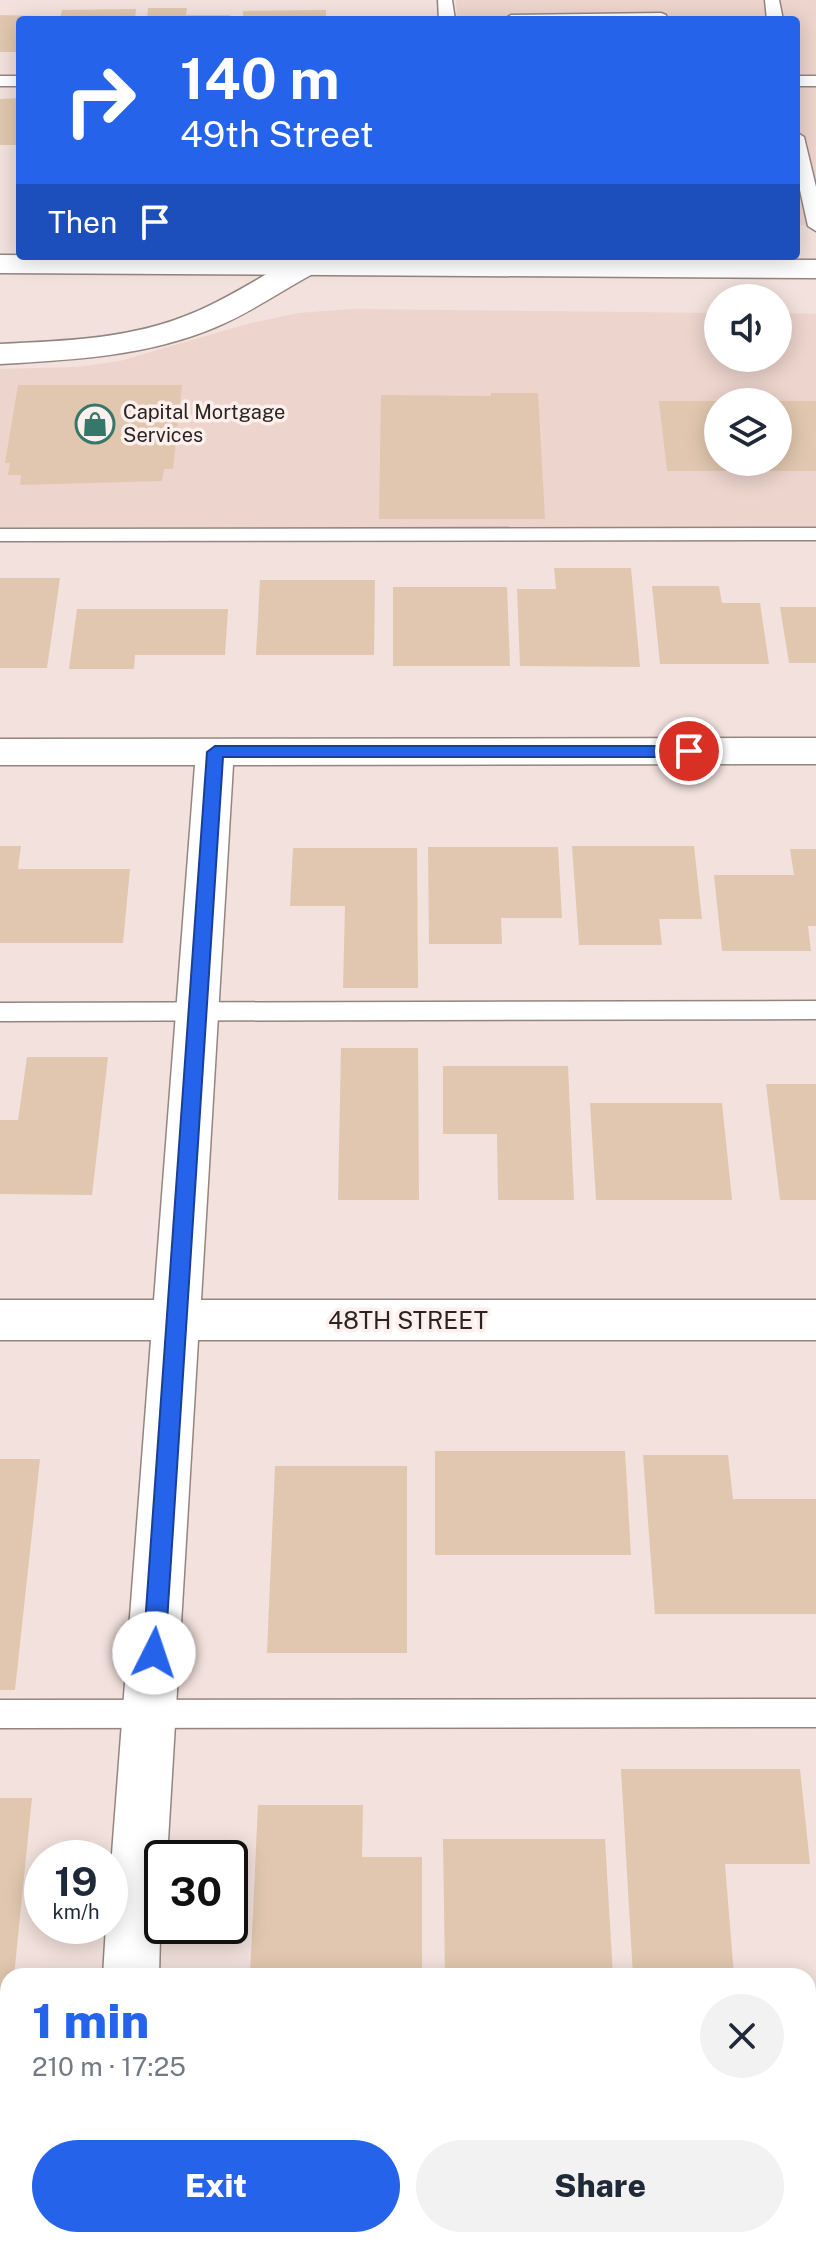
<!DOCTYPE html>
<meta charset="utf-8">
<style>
:root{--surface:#fff;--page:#f2f2f3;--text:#1f2937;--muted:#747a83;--accent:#2563eb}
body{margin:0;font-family:"Public Sans",sans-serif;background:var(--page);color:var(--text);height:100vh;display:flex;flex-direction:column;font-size:30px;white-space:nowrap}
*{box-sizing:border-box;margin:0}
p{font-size:26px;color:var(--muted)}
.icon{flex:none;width:44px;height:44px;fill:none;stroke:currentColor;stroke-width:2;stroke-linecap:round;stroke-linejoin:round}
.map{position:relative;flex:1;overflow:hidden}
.sheet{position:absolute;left:0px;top:1968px;width:816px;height:280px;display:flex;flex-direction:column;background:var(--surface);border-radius:24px 24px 0 0;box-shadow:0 4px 20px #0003}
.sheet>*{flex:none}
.hud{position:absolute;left:16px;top:16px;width:784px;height:244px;border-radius:8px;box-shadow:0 4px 20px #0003;background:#2563eb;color:#fff;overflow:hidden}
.controls{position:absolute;left:704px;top:284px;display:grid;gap:16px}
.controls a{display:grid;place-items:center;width:88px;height:88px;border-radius:50%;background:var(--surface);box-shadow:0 4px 20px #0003;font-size:40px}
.speed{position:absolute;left:24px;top:1840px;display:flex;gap:16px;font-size:40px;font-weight:700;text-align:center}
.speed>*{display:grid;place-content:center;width:104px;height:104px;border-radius:50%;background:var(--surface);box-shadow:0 4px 20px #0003;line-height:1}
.speed small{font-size:20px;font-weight:400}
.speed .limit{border:4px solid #111;border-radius:12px;background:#fff;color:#111}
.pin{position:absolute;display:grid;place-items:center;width:68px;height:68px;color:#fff;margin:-34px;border:4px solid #fff;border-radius:50%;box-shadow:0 2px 8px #0007}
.me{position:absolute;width:88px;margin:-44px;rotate:4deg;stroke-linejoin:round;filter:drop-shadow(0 0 6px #0008)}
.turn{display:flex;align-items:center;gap:28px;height:168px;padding:0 32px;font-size:36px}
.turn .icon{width:104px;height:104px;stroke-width:2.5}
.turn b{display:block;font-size:56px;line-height:68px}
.then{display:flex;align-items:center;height:76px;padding:0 32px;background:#0003;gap:16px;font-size:30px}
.round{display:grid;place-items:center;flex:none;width:84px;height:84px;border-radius:42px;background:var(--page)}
.headline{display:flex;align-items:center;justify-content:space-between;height:136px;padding:0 32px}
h1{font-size:48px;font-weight:800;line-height:60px;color:var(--accent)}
.button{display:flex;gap:16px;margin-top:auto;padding:16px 32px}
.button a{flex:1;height:92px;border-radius:48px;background:var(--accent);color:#fff;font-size:32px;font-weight:800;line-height:92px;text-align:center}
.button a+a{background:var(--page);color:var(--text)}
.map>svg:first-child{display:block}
.built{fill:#edd4cd;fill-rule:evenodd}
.building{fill:#e1c7af}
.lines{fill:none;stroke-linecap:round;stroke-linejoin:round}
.service-casing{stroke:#948581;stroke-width:3}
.minor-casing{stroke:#948581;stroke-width:3}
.secondary-casing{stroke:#948581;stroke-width:3}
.service{fill:#fff;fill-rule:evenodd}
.minor{fill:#fff;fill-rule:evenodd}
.secondary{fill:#fff;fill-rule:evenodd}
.route{fill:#2563eb;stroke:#184099;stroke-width:2}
.labels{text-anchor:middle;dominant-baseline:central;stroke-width:7;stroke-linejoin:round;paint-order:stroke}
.far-poi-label{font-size:20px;fill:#292321;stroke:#fdefeb;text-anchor:start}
.street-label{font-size:24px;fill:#292321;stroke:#fdefeb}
</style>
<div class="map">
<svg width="816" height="2248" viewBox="0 0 816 2248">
<rect width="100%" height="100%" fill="#f2e1dc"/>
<path class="built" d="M456,0H816V226L796,225V20H457Z
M352,309L718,313V358H778V313L816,314V527L0,528V369L77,367L120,361L247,324L299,313ZM718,402H778V462H718Z"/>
<path class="building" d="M148,8H187L186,15H230V20H147Z
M136,9L135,20H60L62,10Z
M326,10V20H243V11Z
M0,15L39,16L38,20H20V52H0Z
M20,98L18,145H0V99Z
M18,385H182L173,469H164L162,481L20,485L21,475H8L10,463H5Z
M491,393H538L545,519H379L381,395L491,396Z
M659,401H718V462H778V401H816V471H667Z
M554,568H631L640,667L520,666L517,589H556Z
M0,578H60L47,668H0Z
M260,580H375L374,655H256Z
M652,586H719L722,603H760L769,664H660Z
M393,587H507L510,666H393Z
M780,607H816V663H789Z
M77,609H228L225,655H135L134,669H69Z
M0,846H21L18,869H130L123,943H0Z
M572,846H694L702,919H659L662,945H579Z
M428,847H558L562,918H501L502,944H429Z
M293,848H417L418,988H343L345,906H290Z
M790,849H816V926H808L811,951H722L714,875H794Z
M341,1048H418L419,1200H338Z
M27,1057H108L92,1195L0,1194V1120H18Z
M443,1066H568L574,1200H498L497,1134H443Z
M766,1084H816V1200H780Z
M590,1103H722L732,1200H596Z
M435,1451H625L631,1555H435Z
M643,1455H728L733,1499H816V1614H655Z
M0,1459H40L15,1690H0Z
M275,1466H407V1653H267Z
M621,1769H800L810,1864H725L734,1976H633Z
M0,1798H32L14,1976H8V2012H0Z
M258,1805H363L362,1857H422V1976H250Z
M443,1839H605L613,1976H445Z"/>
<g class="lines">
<g class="service-casing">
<path id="service" d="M438,0H452L455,20H439Z
M765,0H779L783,20H767Z
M661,13L666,15L667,20H503L511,15Z
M0,76H20V86H0Z
M796,76H816V86H796Z
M796,132L804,137L816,187V231L808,226L796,172Z
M816,528V540L0,541V529Z
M816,1001V1019L0,1021V1003Z
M816,1699V1727L0,1728V1700Z"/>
</g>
<g class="minor-casing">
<path id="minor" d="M313,256L323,264L318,271C284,289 252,312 216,327C148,356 73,360 0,364V344C65,341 132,339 193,313C229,298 262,276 296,257Z
M816,738V764L233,765L201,1300H816V1340H198L167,1858H162L159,1976H103L106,1926H110V1880L151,1340H0V1300H154L195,765H0V739Z
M0,2175H8V2235H0Z
M808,2175H816V2235H808Z
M83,2240H143L142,2248H82Z"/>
</g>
<g class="secondary-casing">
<path id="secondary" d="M0,255L816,260V278L0,273Z"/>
</g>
<use href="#service" class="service"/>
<use href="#minor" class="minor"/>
<use href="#secondary" class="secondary"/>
</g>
<path class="route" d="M215,746H689L697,751L689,757H223L165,1653L162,1660L154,1663L146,1660L143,1653L207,752Z"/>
<defs>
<g id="shop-ring" transform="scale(2)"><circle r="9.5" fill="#fdefeb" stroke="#357769" stroke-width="1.5"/><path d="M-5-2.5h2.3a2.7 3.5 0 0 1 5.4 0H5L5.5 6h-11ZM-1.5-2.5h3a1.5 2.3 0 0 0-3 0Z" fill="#357769"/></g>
</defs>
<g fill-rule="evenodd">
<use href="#shop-ring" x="95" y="424"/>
</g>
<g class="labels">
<g class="far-poi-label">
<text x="123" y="412">Capital Mortgage<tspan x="123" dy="23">Services</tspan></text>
</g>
<g class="street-label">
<text x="408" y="1320">48TH STREET</text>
</g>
</g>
</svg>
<div class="controls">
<a><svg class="icon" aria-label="sound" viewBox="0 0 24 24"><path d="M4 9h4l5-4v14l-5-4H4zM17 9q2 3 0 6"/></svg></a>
<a><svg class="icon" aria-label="layers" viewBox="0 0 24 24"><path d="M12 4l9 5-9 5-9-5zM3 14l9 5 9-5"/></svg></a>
</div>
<div class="speed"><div>19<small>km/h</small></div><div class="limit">30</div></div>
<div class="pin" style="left:689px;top:751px;background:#d93025"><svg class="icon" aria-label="arrive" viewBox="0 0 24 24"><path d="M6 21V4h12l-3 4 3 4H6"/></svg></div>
<svg class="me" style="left:154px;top:1653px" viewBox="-20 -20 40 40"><circle r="19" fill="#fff"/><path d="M0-13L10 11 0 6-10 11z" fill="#2563eb"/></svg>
<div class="hud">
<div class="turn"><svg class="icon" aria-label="right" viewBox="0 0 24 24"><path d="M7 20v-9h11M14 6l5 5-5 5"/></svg><div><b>140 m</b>49th Street</div></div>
<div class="then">Then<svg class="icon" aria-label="arrive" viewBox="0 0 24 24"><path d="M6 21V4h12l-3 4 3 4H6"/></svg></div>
</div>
<section class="sheet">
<div class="headline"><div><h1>1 min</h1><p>210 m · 17:25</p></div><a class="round"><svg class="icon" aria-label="close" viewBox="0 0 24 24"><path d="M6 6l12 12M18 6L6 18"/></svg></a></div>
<div class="button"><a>Exit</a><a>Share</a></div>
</section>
</div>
